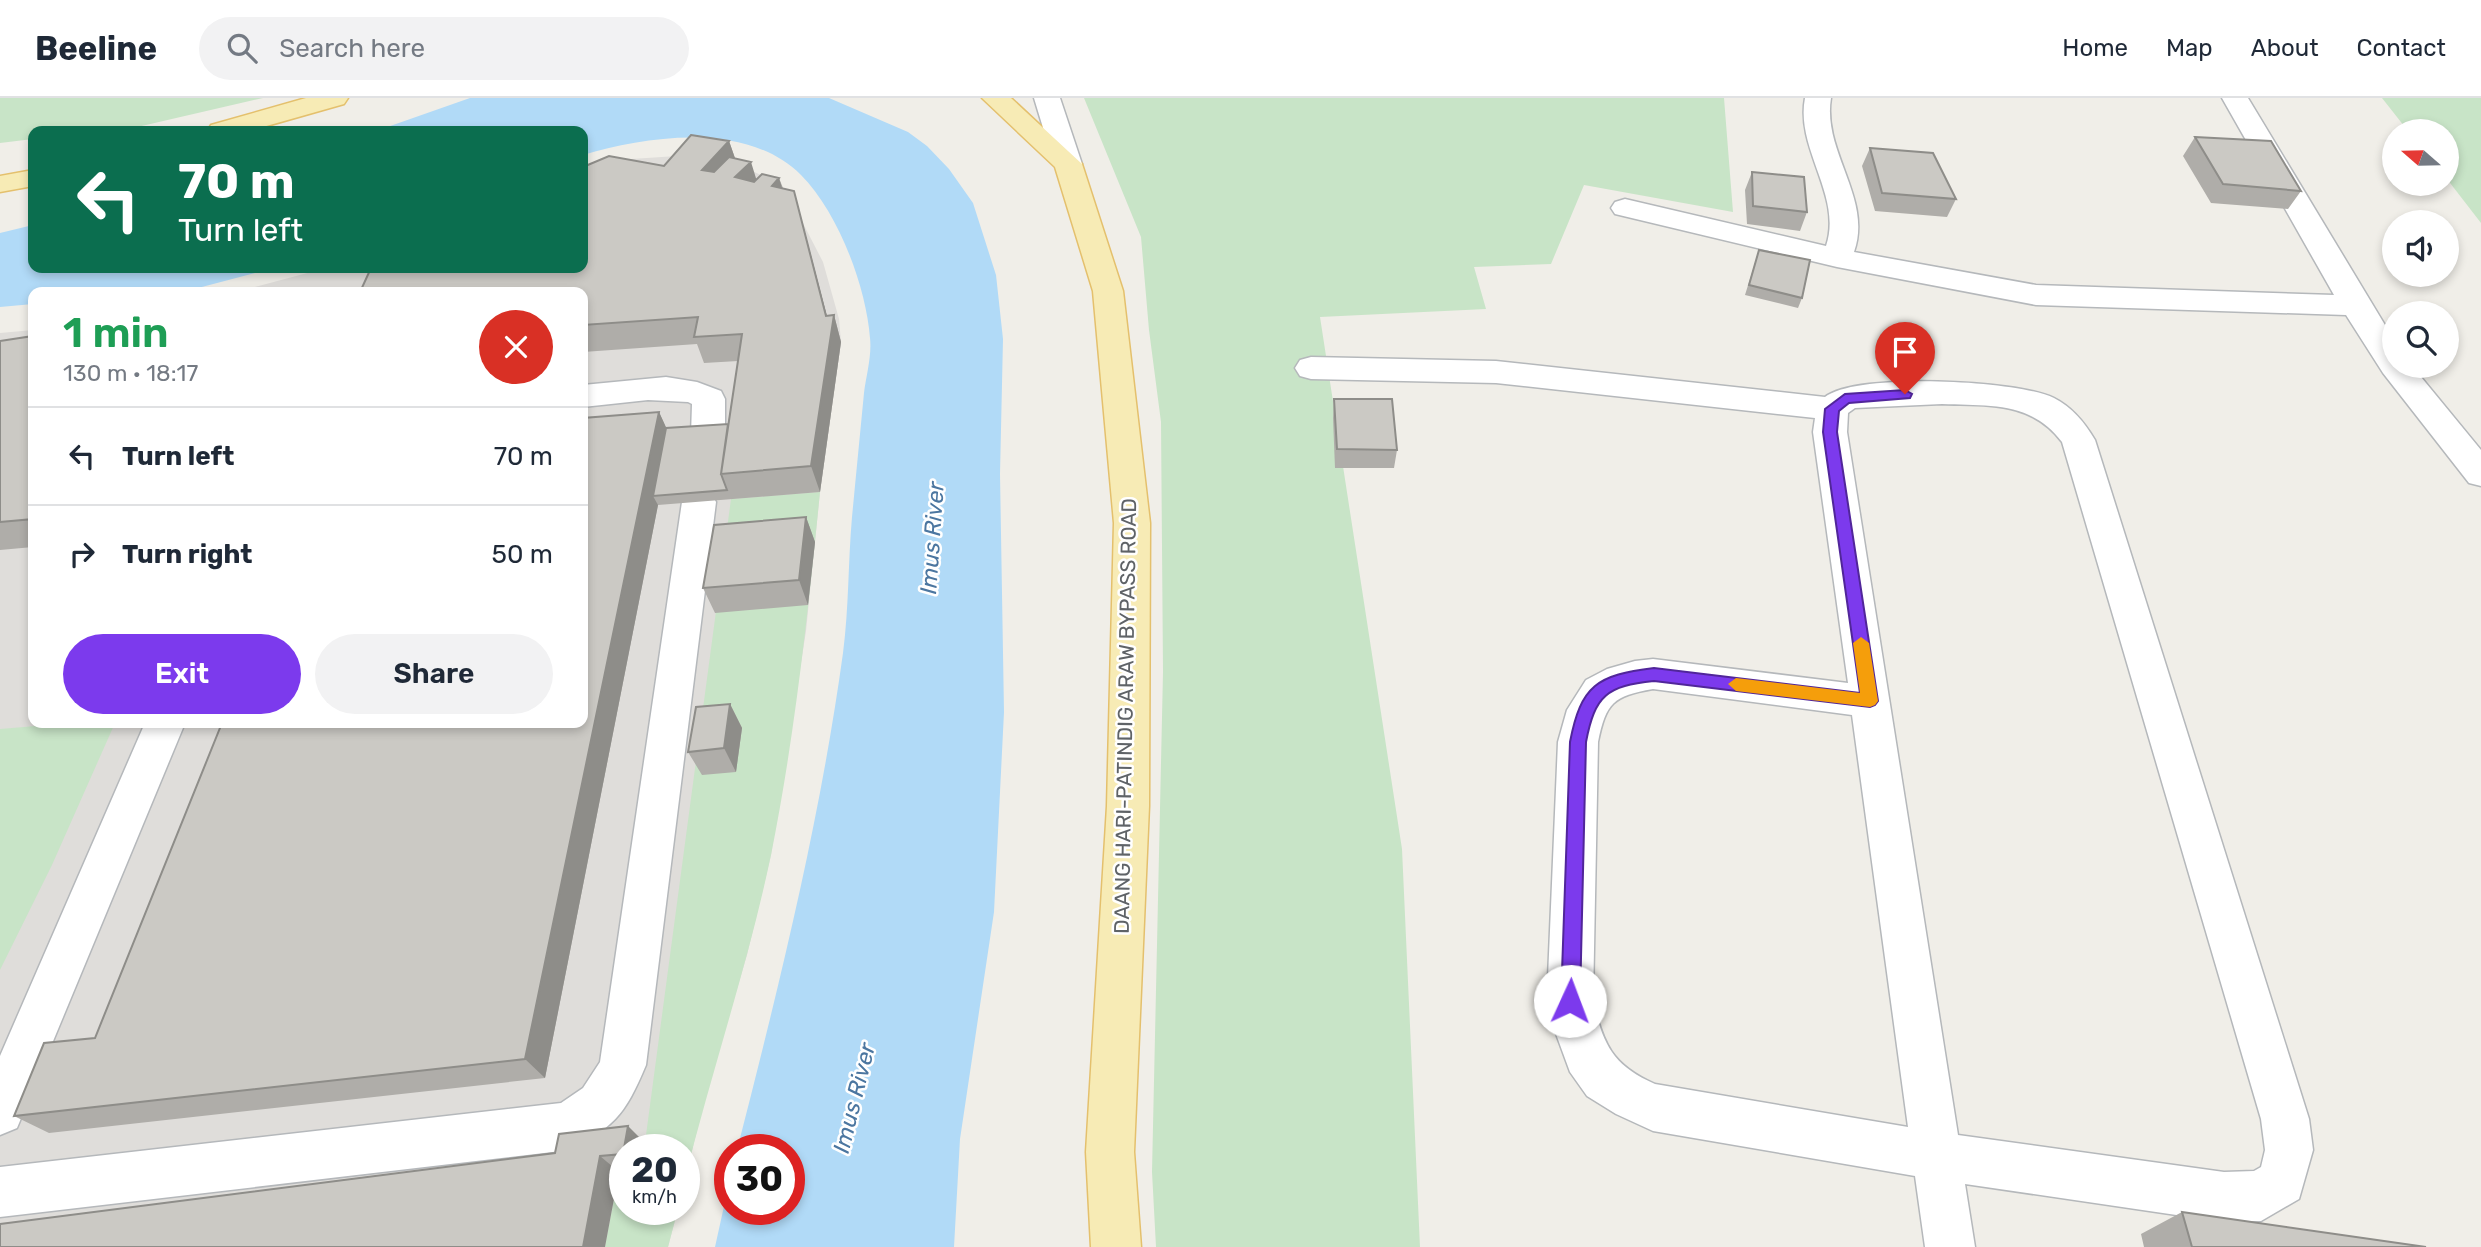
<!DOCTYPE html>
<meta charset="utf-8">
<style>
:root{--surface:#fff;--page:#f2f2f3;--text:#1f2937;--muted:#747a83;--line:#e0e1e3;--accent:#7c3aed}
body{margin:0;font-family:Rubik,sans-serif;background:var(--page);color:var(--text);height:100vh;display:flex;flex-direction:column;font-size:26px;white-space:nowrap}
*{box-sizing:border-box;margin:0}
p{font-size:23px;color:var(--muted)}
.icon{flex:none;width:38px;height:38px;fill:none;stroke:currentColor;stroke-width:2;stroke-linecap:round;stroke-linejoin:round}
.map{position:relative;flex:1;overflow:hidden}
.side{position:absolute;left:28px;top:189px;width:560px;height:441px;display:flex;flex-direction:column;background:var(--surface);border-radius:14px;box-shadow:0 4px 10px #0003}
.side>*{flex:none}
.banner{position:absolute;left:28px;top:28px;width:560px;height:147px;border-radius:14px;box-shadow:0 4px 10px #0003;background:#0b6e4f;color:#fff;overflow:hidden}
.needle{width:46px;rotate:290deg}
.buttons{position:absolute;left:2382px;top:21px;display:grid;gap:14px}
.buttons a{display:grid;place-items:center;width:77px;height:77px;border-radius:50%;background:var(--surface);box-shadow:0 4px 10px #0003;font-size:35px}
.speed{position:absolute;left:609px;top:1036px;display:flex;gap:14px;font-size:35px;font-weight:700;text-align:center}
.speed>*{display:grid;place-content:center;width:91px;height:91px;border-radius:50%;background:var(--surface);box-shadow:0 4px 10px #0003;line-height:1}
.speed small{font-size:18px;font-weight:400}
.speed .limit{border:10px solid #d22;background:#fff;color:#111}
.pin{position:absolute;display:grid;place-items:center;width:60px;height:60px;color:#fff;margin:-72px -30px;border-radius:50% 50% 50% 0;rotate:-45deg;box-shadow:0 0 7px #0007}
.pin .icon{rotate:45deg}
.me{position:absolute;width:77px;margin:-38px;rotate:2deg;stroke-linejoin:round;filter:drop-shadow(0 0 5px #0008)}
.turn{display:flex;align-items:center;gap:24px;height:147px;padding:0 35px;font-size:32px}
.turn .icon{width:91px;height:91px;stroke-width:2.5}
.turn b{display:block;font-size:49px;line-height:60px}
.round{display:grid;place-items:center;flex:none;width:74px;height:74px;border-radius:37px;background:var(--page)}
.overview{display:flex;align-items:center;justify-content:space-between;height:119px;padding:0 35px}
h1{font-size:42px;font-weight:600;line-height:52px;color:#1e9e55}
.primary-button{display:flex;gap:14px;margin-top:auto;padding:14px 35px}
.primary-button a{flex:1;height:80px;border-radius:42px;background:var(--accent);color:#fff;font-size:28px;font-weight:600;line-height:80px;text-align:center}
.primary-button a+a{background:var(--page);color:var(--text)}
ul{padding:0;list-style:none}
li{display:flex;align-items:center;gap:21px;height:98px;padding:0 35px;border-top:2px solid var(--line)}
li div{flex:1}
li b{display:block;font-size:26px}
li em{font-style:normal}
header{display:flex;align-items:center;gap:42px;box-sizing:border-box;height:98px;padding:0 35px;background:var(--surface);border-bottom:2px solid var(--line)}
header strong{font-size:33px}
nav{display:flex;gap:38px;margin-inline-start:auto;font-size:24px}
.search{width:490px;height:63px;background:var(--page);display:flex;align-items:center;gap:18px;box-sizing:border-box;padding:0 24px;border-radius:38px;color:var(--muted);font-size:26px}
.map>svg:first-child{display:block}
.industrial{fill:#dfddda}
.green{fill:#c8e4c7}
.water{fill:#b1daf7}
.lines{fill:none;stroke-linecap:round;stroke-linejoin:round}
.minor-casing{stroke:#b5b8bb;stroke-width:3}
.major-casing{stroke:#e4c06d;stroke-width:3}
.minor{fill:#fff;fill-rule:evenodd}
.major{fill:#f7ebb5;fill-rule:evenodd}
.wall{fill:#afada9}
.shaded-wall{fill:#8e8d89}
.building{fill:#cbc9c4;stroke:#8e8d89;stroke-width:2}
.route{fill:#7c3aed;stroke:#51269a;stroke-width:2}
.slow{fill:#f59e0b}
.labels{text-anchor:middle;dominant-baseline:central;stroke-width:5;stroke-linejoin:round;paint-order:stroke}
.street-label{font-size:21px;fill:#5f6367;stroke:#fff}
.water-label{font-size:23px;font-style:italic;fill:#4b76a0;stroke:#fff}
</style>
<header>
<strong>Beeline</strong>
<div class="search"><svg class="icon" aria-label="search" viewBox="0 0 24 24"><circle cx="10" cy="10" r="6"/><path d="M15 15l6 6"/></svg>Search here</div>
<nav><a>Home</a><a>Map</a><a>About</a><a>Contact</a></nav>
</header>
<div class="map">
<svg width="2481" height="1149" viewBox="0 0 2481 1149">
<rect width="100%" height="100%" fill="#f0eee8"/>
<path class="industrial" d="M677,58L748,71L767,80L793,106L823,164L839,221L841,244L820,394L806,533L771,757L747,857L709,985L684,1084V1052H625V1111H678L668,1149H0V235L33,232V625H583V194H236L326,170H583L616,62Z"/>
<path class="green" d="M0,0H263L133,30L100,33H33V41L0,45Z
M1084,0H1724L1733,114L1584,87L1551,166L1474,169L1486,211L1320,219L1402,751L1420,1149H1156L1152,1074L1163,574L1161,324L1149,232L1141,139Z
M2382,0H2481V125L2447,81L2446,33H2408Z
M820,394C808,515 795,637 771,757C748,867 711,975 684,1084V1052H644L731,401Z
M71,625H115L52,767L0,872V631Z
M619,1074H625V1111H678L668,1149H605Z"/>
<path class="water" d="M470,0H829L908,34L927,48L949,71L973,105L996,177L1003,241L1000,376L1004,614L994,814L960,1041L954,1149H715L730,1081V1111H789V1052H737C779,888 820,723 843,555C849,510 848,464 852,419C856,378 860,336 864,295C866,278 872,258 870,240C866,188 838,114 801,77C747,23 648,38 583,57V33H376Z
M33,127V170H274L198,190L170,194H33V206L0,209V135Z"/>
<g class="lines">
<g class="minor-casing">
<path id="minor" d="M1034,0H1060L1082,66L1078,72H1058L1054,66Z
M1805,0H1831C1822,54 1873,100 1854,154L2036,187L2334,197L2222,0H2248L2394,242V268H2412L2481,352V388L2469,385L2383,275L2346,217L2036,207L1837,169L1615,116L1611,110L1615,104L1625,101L1826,148C1843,98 1795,51 1805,0Z
M1311,259L1496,263L1825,299C1857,274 2017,282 2054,300C2072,309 2085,325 2095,342L2309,1021L2313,1052L2299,1101L2261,1123L2224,1124L1965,1086L1975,1149H1925L1915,1078L1653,1033L1616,1016L1587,998L1570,974L1552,925L1547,903L1558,644L1567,612L1586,582L1607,571L1635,563L1653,561L1848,585L1813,334L1815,320L1496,285L1311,281L1300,278L1295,270L1300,262ZM1942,306C1989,308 2031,303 2062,344L2261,1021L2265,1052L2261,1069L2254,1073L2224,1074L1958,1037L1847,334L1848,315L1855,310ZM1653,591L1852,617L1908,1029L1655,986C1612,967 1603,946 1593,903L1598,644C1606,605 1613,598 1653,591Z
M666,279L697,284L721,293L725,301V337L720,345L708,349L696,345L691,337L692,306L688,304L648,302L583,309V287Z
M699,391L711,395L716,404L646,967C625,1017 613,1033 561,1053L0,1119V1069L561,1005L583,990L600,964L682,404L687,395Z
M145,625H185L17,1030L0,1037V958Z"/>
</g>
<g class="major-casing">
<path id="major" d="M306,0H348L344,6L249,33H207L211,27Z
M982,0H1011L1082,66L1123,193L1150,425L1149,708L1134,1054L1141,1149H1091L1086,1054L1107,708L1114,425L1093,193L1055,69Z
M33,72V88L0,94V78Z"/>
</g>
<use href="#minor" class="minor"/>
<use href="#major" class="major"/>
</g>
<path class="wall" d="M2195,39L2301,93L2288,111L2211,105L2183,58Z
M729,43L735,60L756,81L779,80L783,90L794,93L827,218L834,217L841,244L820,394L658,407L545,980L49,1035L14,1018L95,940L659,314L666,330L728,326L738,263L704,265L697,246L583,254V194L664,68Z
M1870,50L1956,101L1947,119L1875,113L1862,68Z
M1752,74L1807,114L1800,133L1747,126L1745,92Z
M1759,152L1802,200L1798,210L1745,197Z
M33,238V449L0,452V243Z
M1334,301L1397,352L1394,370H1335L1333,320Z
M806,419L815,444L808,507L715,515L703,490Z
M730,606L742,630L736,674L702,677L688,654Z
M645,1045L644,1052H625V1074L0,1149Z
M2182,1114L2426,1149H2144L2141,1136Z"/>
<path class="shaded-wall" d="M729,43L738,69L712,98L702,72Z
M751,64L759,90L735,79Z
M779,80L787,106L772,88Z
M794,93L831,234L834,217L841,244L820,394L811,368Z
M659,314L671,340L653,398L658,407L545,980L525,961Z
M806,419L815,444L808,507L799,482Z
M730,606L742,630L736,674L724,650Z
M628,1028L645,1045L644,1052H625V1058L623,1056Z
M600,1058L619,1074L605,1149H583Z"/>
<path class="building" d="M691,37L729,43L702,72L714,74L729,59L751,64L735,79L754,84L762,76L779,80L772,88L794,93L826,218L834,217L811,368L721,376L742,236L694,239L698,219L583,227V194H360L371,170H583V69L609,58L664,68Z
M2195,39L2271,43L2301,93L2223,86Z
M1870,50L1933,55L1956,101L1882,95Z
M1752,74L1804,79L1807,114L1753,108Z
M1759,152L1810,162L1802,200L1749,187Z
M33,238V421L0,424V243Z
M1334,301H1392L1397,352L1337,351Z
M659,314L525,961L14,1018L44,945L95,940L222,625H583V320Z
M728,326L721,376L727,392L653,398L666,330Z
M806,419L799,482L703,490L714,427Z
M730,606L724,650L688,654L696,609Z
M628,1028L623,1056L600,1058L583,1149H0V1126L555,1055L559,1036Z
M2182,1114L2426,1149H2192Z"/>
<path class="route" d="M1905,292L1912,296L1910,300L1849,305L1839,313L1837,334L1878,603L1875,607L1870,609L1654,583C1607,588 1595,597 1586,644L1580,903L1577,909L1570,912L1564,909L1561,903L1570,644C1581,587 1597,577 1654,570L1860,595L1823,334L1825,311L1845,296Z"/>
<path class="slow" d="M1861,539L1869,545L1878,603L1875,607L1870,609L1736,593L1728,586L1736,580L1860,595L1853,545Z"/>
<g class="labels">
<g class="street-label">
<text transform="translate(1125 618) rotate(-89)">DAANG HARI-PATINDIG ARAW BYPASS ROAD</text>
</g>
<g class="water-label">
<text transform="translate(932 440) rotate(-86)">Imus River</text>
<text transform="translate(854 1000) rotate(-76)">Imus River</text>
</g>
</g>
</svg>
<div class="buttons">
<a><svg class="needle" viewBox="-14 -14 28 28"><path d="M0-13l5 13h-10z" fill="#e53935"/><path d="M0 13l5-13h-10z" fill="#747a83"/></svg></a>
<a><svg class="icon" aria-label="sound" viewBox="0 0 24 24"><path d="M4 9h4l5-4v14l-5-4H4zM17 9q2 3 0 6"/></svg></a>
<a><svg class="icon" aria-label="search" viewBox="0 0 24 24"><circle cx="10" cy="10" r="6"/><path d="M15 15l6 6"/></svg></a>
</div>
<div class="speed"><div>20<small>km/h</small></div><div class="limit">30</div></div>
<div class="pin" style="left:1905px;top:296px;background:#d93025"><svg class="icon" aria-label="arrive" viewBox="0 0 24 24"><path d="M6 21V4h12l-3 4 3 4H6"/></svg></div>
<svg class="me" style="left:1570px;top:903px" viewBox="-20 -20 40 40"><circle r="19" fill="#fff"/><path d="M0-13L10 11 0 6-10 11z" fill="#7c3aed"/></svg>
<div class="banner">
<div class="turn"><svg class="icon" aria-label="left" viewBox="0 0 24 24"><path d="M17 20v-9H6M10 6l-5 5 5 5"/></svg><div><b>70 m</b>Turn left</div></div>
</div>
<section class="side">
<div class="overview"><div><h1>1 min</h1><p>130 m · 18:17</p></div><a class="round" style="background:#d93025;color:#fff"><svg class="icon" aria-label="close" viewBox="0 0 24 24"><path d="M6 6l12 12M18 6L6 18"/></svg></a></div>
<ul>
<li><svg class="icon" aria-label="left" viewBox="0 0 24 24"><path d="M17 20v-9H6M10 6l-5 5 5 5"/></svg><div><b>Turn left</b></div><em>70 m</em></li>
<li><svg class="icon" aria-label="right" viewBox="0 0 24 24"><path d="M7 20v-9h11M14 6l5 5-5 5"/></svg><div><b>Turn right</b></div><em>50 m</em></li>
</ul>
<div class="primary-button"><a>Exit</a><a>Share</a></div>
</section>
</div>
